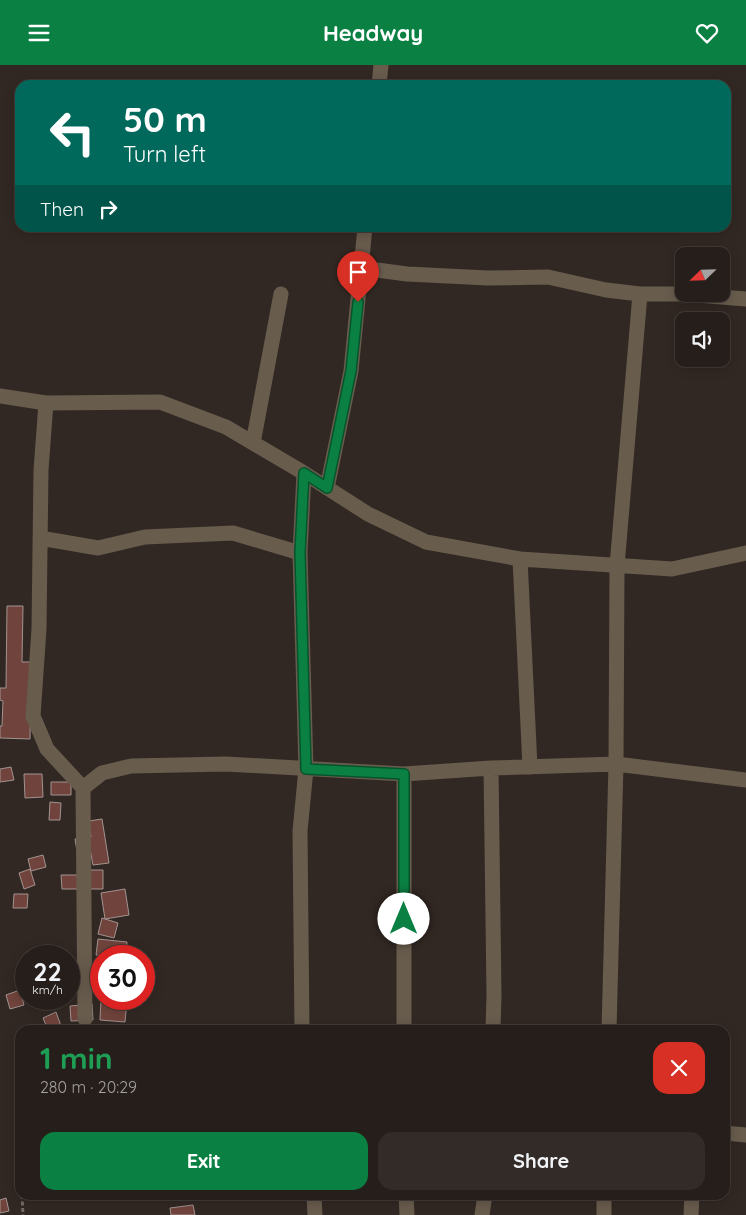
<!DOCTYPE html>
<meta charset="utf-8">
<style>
:root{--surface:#261e1a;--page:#322b27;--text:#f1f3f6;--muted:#a4a2a2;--line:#423c39;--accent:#0b8043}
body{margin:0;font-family:Quicksand,sans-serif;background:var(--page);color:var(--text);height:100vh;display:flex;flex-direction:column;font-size:19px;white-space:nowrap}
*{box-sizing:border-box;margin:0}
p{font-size:16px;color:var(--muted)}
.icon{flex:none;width:28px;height:28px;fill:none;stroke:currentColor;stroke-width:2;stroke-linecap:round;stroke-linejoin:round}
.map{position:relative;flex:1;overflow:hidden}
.panel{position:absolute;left:15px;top:960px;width:715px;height:175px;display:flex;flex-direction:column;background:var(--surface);border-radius:15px;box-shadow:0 2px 12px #0003,0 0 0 1px var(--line)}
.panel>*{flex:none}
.top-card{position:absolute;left:15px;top:15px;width:716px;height:152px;border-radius:15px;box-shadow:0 2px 12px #0003,0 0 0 1px var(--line);background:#00695c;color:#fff;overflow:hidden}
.needle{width:32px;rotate:247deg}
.fabs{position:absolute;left:675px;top:182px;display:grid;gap:10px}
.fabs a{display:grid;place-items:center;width:55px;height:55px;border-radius:10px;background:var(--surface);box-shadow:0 2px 12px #0003,0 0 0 1px var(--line);font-size:25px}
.speed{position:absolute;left:15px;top:880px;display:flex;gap:10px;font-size:25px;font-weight:700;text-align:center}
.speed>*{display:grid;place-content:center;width:65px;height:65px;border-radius:50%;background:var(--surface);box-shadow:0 2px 12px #0003,0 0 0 1px var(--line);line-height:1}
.speed small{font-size:12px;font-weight:400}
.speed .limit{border:8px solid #d22;background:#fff;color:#111}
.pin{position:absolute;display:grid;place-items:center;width:42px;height:42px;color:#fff;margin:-51px -21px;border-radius:50% 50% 50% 0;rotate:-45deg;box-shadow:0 0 5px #0007}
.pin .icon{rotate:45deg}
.me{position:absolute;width:55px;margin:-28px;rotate:0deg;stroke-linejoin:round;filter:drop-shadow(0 0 4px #0008)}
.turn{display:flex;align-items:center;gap:18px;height:105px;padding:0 25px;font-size:22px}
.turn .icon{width:65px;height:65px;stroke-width:2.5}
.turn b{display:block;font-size:35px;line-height:42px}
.then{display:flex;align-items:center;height:48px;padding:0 25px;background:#0003;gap:10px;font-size:19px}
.round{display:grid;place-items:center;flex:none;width:52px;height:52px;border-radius:15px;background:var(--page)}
.summary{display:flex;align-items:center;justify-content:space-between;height:85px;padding:0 25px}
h1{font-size:30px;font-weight:700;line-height:38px;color:#1e9e55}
.button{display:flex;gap:10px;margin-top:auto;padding:10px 25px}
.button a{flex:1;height:58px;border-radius:15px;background:var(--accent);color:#fff;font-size:20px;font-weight:700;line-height:58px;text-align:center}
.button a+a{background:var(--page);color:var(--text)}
header{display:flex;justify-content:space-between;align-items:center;height:65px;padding:0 25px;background:var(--accent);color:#fff;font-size:22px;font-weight:700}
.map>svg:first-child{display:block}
.building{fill:#70443c;stroke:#a29391}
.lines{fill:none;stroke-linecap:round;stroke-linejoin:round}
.path{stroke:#736a65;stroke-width:3;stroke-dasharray:4 2.5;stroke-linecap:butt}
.minor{stroke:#685c4d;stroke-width:15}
.route-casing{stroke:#07532c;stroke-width:12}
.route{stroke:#0b8043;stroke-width:9}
</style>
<header><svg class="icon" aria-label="menu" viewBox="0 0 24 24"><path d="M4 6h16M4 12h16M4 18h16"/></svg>Headway<svg class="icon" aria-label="heart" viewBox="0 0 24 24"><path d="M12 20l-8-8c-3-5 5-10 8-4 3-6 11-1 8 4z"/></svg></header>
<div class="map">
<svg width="746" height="1150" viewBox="0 0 746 1150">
<rect width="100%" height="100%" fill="#322823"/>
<path class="building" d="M7,541H23L22,597H31L30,674L0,673V661H2L3,636L0,635V623H6Z
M11,702L14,715L0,717V704Z
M24,709H42L43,732L25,733Z
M51,717H71V730H51Z
M50,737L61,738L60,755H49Z
M102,754L109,798L93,800L90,784L77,786L75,774L91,772L89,756Z
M43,790L46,802L31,806L28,794Z
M30,804L35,820L24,824L19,808Z
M90,805H103V824H62L61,810H90Z
M125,824L129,850L105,854L101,828Z
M14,829H28L27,843H13Z
M102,853L118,858L114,873L98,869Z
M98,874L127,877L126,891L96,890Z
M20,925L24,940L10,944L6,930Z
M101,934L127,936L125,957L100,955Z
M92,939L93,955L71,956L70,941Z
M56,947L61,961L48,965L43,953Z
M52,1130H77L76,1133H52Z
M6,1133L9,1146L0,1148V1135Z
M193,1140L195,1150H171L170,1143Z"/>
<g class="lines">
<path class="path" d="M20,1071V1093
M22,1130L23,1150"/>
<path class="minor" d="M379,20L381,0
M362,203L407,209L488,213L548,212L606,225L640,229H684
M685,229L746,234
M0,331L46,338L160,337L226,362L304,408L368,449L426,477L520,494L672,504L746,488
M46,338L41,405L39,564L33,651L47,684L83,723L85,954
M253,378L281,229
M327,423L351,306L365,162
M40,473L98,483L145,472L233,468L300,488
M520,494L530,702
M491,703L494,930L493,965
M404,709V965
M83,723L102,708L131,701L226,699L404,709L491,703L616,699L746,715
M302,965L300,766L306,704L300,488L304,408
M609,965L616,699L617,501L640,229
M725,1068L746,1070
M314,1130L315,1150
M406,1130L407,1150
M482,1150L485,1130
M604,1150V1130
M691,1150L692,1130"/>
</g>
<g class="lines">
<g class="route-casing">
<path id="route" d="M358,237L351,306L327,423L304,408L300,488L306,704L404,709V854"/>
</g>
<use href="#route" class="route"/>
</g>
</svg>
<div class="fabs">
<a><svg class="needle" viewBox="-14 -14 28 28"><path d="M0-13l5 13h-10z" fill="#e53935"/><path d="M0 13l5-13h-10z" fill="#a4a2a2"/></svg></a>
<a><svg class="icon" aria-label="sound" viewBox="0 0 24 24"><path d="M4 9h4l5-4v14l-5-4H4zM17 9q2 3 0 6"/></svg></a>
</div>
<div class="speed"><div>22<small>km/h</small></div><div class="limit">30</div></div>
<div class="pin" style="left:358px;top:237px;background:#d93025"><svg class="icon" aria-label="arrive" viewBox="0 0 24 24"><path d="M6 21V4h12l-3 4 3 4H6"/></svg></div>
<svg class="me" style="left:404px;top:854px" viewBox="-20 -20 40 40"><circle r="19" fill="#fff"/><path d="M0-13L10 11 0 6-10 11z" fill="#0b8043"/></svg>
<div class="top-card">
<div class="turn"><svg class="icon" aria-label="left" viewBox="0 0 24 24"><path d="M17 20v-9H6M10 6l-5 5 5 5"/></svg><div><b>50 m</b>Turn left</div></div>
<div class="then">Then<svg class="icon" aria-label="right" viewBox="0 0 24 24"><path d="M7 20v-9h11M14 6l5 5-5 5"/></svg></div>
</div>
<section class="panel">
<div class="summary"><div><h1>1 min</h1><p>280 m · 20:29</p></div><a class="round" style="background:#d93025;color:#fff"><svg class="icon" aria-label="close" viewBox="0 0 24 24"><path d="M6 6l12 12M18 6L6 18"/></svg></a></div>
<div class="button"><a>Exit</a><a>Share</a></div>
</section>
</div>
